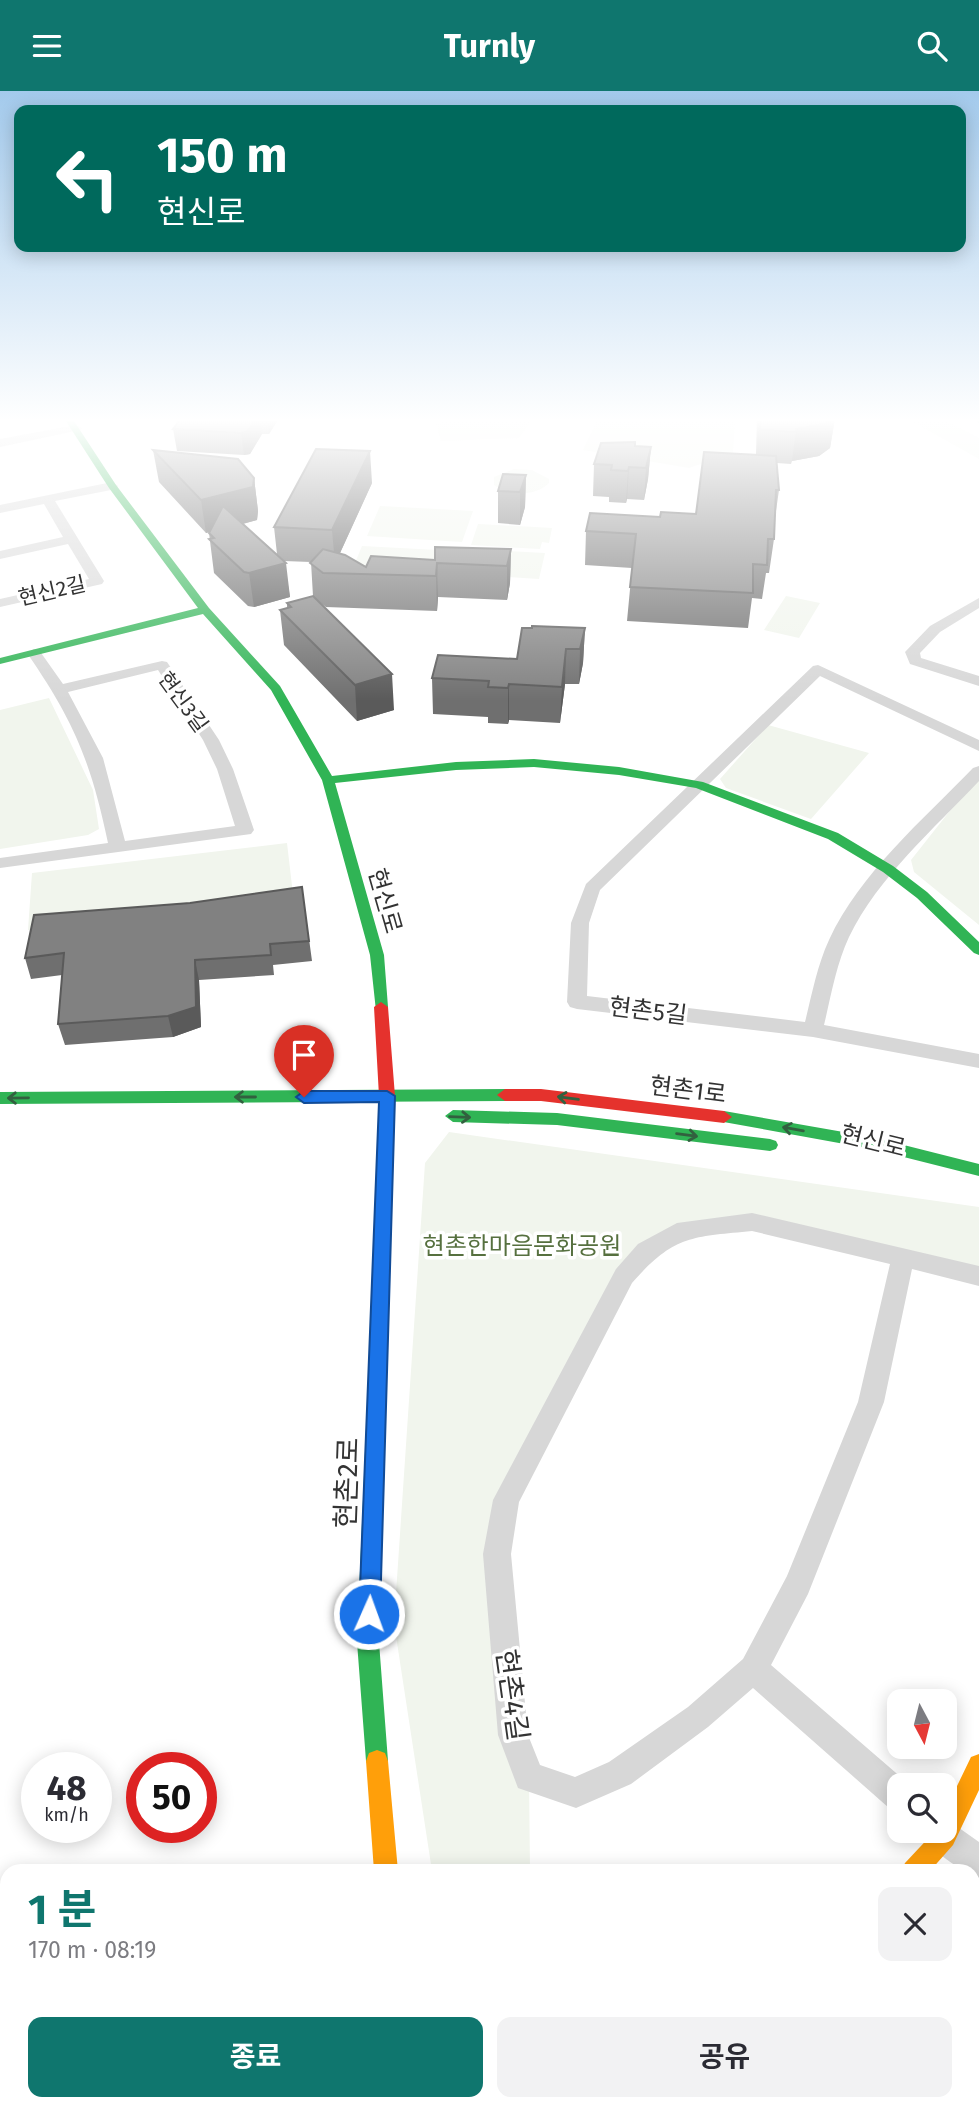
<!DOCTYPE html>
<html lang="ko">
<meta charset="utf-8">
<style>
:root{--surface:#fff;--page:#f2f2f3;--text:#2b2b33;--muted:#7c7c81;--accent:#0f766e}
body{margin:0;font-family:"Fira Sans","Noto Sans KR",sans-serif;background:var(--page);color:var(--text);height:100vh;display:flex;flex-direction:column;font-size:26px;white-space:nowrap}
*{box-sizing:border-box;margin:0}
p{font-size:23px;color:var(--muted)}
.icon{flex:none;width:38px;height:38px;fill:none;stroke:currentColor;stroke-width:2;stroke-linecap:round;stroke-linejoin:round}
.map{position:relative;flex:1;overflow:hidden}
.panel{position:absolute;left:0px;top:1773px;width:980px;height:247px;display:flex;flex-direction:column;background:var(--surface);border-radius:21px 21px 0 0;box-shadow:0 4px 18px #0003}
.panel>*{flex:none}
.top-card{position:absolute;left:14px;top:14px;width:952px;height:147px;border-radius:14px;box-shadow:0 4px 18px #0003;background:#00695c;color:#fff;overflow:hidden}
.needle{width:46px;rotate:173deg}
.controls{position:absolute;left:887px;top:1598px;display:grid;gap:14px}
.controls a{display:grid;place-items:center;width:70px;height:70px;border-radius:14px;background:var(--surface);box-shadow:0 4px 18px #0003;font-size:35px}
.speed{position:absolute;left:21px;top:1661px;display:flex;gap:14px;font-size:35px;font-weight:700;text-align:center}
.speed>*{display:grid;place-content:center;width:91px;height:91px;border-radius:50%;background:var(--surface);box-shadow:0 4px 18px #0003;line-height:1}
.speed small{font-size:18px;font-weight:400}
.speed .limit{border:10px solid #d22;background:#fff;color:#111}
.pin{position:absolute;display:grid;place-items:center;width:60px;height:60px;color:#fff;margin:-72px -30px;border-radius:50% 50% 50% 0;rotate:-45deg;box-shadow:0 0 7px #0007}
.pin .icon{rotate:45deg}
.me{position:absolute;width:77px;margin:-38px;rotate:2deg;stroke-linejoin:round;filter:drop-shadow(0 0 5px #0008)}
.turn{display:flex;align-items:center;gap:24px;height:147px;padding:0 28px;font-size:32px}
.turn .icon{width:91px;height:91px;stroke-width:2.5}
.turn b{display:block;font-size:49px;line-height:60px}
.round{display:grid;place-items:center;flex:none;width:74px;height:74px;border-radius:14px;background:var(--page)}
.summary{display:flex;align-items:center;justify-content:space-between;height:119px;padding:0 28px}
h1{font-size:42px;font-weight:700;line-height:52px;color:var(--accent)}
.button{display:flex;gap:14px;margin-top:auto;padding:14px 28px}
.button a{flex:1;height:80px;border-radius:14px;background:var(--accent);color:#fff;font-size:28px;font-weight:700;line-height:80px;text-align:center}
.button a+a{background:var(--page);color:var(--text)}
header{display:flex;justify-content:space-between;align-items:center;height:91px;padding:0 28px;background:var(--accent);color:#fff;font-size:32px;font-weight:700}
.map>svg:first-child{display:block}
.green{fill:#f1f5ed}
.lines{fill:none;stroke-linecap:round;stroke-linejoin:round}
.street{fill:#d7d7d7;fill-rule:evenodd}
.fast{fill:#30b455;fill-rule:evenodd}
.slow{fill:#ff9f0a;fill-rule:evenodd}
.jam{fill:#e5322d;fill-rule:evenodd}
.wall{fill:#6f6f6f}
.shaded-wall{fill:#5a5a5a}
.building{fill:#818181;stroke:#5a5a5a;stroke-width:2}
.oneway{stroke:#32603f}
.route{fill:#1a73e8;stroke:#114b97;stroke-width:2}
.labels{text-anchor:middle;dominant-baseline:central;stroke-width:7;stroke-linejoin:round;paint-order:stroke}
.far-street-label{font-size:21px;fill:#333;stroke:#fff}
.street-label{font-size:24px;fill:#333;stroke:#fff}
.park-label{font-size:24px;fill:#56703f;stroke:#fff}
.near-street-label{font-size:28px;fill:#333;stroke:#fff}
</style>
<header><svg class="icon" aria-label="menu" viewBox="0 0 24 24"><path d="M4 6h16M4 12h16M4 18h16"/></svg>Turnly<svg class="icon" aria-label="search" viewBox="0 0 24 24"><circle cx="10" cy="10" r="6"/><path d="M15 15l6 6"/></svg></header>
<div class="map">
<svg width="979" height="2019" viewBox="0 0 979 2019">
<rect width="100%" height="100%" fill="#fff"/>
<path class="green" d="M534,327L519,347L441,350L436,333H440L439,329Z
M598,327H735L733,362L689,377L583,359Z
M906,327H942L979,347V368Z
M514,378L532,379L549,388V392C535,406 509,405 494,394V386Z
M380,415L473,420L462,451L367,445Z
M478,433L552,437L549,452L542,451L540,458L471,454Z
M362,455L456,460L448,485L352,479Z
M469,458L545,462L539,488L461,483Z
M786,505L820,512L799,547L764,539Z
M49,607L93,699L99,738L88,744L0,758V619Z
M768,634L869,662L811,728L726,697L720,688Z
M979,683V834L914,781L911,769Z
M287,752L294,812L28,839L32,782Z
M449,1041L979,1116V1186L752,1131L649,1158L506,1409L529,1686L530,1780H432L394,1532L425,1072Z"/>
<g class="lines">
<path class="street" d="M76,334L82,337L80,339L0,356V348Z
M112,391L118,395L116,398L55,410L104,490L102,493L0,516V508L89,488L68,453L0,468V460L63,446L44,413L0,422V414Z
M979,507V517L940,541L920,562L921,567L979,585V595L910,573L905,561L930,535Z
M34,558L39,559L63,593L162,570L167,571L219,649L233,678L254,739L251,743L0,777V767L108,752C91,671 74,630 27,562ZM158,579L203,649L217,678L235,735L125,750L103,667L68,601Z
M818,574L979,649V660L820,585L600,799L589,832L587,905L805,931C812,903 817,875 829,849C860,782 923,729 973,677L979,675V690C934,738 878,786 849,846C836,874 831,905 824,934L979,963V977L813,946L577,918L570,916L567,911L571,832L586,793L813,575Z
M752,1122L979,1175V1195L912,1178L884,1311L808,1503L771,1574L910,1694H900V1721L889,1717L753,1597L708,1636L631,1693L576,1717L518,1697L498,1644L483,1463L493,1409L616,1178L638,1153L677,1132ZM752,1140L890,1173L858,1311L787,1485L743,1568L688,1616L609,1671L575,1686L540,1674L528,1644L511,1463L519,1411L632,1192C674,1144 692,1146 752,1140Z
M945,1727L979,1751V1787L973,1784V1780C955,1780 928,1755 923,1740H945Z"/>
<path class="fast" d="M64,327H72L116,394L209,517L280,595L332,685L456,671L534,668L619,676L703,691L838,742L893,775L927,801L979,851V864L974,862L917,807L883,781L828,748L696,697L619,684L534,676L456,679L335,692L384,864L388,916L381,921L376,920L370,864L322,689L271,599L203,523L0,573V567L198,517L109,397Z
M971,327H979V332Z
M505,998L513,1004L505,1010L0,1013V1001Z
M453,1019L557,1022L770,1048L776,1050L778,1054L776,1058L770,1060L557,1034L453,1031L445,1025Z
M724,1020L872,1046L979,1073V1085L872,1058L718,1030L716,1026L718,1022Z
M380,1211L386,1213L389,1218L379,1551L388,1670L385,1678L377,1681L369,1678L366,1670L357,1551L371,1218L374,1213Z
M391,2012H417V2019H391Z
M508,2012H571L568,2019H506Z"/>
<path class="slow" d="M377,1659L385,1662L388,1670L398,1780H374L366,1670L369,1662Z
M979,1663V1699L953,1754L930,1780H901L905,1772L935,1740H945V1720L971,1666Z"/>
<path class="jam" d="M381,911L388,916L395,1005L389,1218L386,1223L380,1225L374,1223L371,1218L379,1005L374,916Z
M505,998H541L724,1020L732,1026L724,1032L541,1010H505L497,1004Z"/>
</g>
<path class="wall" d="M181,327H279L269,343H262L250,363L244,364L177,360L173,338Z
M757,327H835L830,357L819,365L792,370L791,373L777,372L779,399L775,427L774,448L769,482H766L762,508L752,507L748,537L627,530L632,477L585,474L586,440L660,426L696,423L756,364Z
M635,351V355L651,356L648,388L644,409L627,408L626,412L609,411V406L593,405L594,373Z
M153,359L254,387L258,420L257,429L243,433L277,463L274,436L372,392L340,462L366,476L435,469L511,458L510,492L507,509L438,506L437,520L326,516L318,510L394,619L357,630L284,554L280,519L287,517V512L313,505L311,471L284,470L290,506L254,516L248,515L214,482L209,442V441L206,442L159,391Z
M526,384L525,416L520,434L498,432V400Z
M585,537L583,572L579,593H565L560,632L509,629L508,633L488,632V626L433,623L432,587L517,568Z
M302,796L312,870L273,874L274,884L199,889L201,936L173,946L65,954L58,933L62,884L31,888L25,867L190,812Z"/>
<path class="shaded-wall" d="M256,327H261L262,343L250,363L244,364L241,342Z
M268,327H279L269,343Z
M835,327L830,357L819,365L792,370L796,338Z
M651,356L648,388L644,409L646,377Z
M370,360L372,392L335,473L332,439Z
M629,376L627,408L626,412L628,380Z
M526,384L525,416L520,434V401Z
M254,387L258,420L257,429L206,442L201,409Z
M511,458L510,492L507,509V475Z
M286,472L290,506L254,516L249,482Z
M437,472L438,506L437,520L436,485Z
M585,537L583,572L579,593L580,558Z
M566,558L565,593L560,632L562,596Z
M392,583L394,619L357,630L355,594Z
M509,593V629L508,633V597Z
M195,869L199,889L201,936L173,946L168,925Z"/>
<path class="building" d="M181,327H256L248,340L241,342L173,338Z
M760,327H834L825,333L796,338V341L760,339Z
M635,351V355L651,356L646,377L629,376L628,380L611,379L612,374L594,373L601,352Z
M316,358L370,360L332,439L274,436Z
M153,359L238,368L254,387L253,396L201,409Z
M704,361L776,365L779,399H776L774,448H768L767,474L753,473V502L630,496L636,443L586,440L590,422L660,426L661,421L696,423Z
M503,383L526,384L520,401L498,400Z
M223,415L286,472L249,482L244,481L209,448L214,447L209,442Z
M435,456L511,458L507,475L437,472L436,485L323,482L310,472L323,458L345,464L366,476L371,465L435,469Z
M313,505L392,583L355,594L280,519L291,516L287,512Z
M532,535L585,537L580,558H566L562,596L509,593L508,597L488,596L489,590L432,587L438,564L517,568L522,537H532Z
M302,796L309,850L270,853L271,864L195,869L196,916L168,925L58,933L64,862L25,867L34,824L190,812Z"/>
<defs><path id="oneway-shaft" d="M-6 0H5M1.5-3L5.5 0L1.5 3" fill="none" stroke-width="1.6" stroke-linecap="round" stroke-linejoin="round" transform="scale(1.75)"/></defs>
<g class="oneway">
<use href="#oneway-shaft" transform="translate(245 1006) rotate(180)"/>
<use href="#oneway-shaft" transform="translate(18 1007) rotate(179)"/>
<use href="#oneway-shaft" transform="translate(568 1007) rotate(-173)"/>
<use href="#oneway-shaft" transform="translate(460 1026) rotate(2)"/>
<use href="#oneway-shaft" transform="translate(793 1038) rotate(-170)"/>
<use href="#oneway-shaft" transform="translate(687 1044) rotate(7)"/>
</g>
<linearGradient id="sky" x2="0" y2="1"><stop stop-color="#a3caec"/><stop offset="0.54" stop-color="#fff"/><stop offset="1" stop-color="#fff" stop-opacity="0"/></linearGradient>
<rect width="979" height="610" fill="url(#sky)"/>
<path class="route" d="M304,1000H387L395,1005L380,1523L377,1531L369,1534L362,1531L359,1523L379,1011L304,1012L296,1006Z"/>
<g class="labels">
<g class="far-street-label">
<text transform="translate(52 500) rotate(-13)">현신2길</text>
<text transform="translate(183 611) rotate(54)">현신3길</text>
</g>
<g class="street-label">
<text transform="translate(385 810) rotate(74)">현신로</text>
<text transform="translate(648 920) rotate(7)">현촌5길</text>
<text transform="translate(688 999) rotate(7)">현촌1로</text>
<text transform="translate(873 1050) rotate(14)">현신로</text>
</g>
<g class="park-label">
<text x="522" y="1155">현촌한마음문화공원</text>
</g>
<g class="near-street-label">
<text transform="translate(347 1392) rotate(-88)">현촌2로</text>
<text transform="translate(512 1604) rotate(82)">현촌4길</text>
</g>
</g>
</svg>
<div class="controls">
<a><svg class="needle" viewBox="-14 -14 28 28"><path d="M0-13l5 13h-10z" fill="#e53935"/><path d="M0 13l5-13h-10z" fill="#7c7c81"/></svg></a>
<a><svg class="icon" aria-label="search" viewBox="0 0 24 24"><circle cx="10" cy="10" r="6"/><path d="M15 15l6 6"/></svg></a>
</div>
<div class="speed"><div>48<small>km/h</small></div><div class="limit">50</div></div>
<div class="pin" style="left:304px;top:1006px;background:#d93025"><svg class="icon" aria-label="arrive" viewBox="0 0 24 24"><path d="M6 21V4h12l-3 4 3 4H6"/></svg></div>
<svg class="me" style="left:369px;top:1523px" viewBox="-20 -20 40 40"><circle r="17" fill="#1a73e8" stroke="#fff" stroke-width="3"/><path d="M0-11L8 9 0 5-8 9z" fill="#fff"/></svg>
<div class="top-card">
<div class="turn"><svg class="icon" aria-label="left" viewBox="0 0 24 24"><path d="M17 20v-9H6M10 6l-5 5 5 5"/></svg><div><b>150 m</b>현신로</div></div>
</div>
<section class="panel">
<div class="summary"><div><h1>1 분</h1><p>170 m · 08:19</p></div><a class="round"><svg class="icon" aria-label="close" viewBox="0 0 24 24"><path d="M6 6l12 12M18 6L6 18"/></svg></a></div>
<div class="button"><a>종료</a><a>공유</a></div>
</section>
</div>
